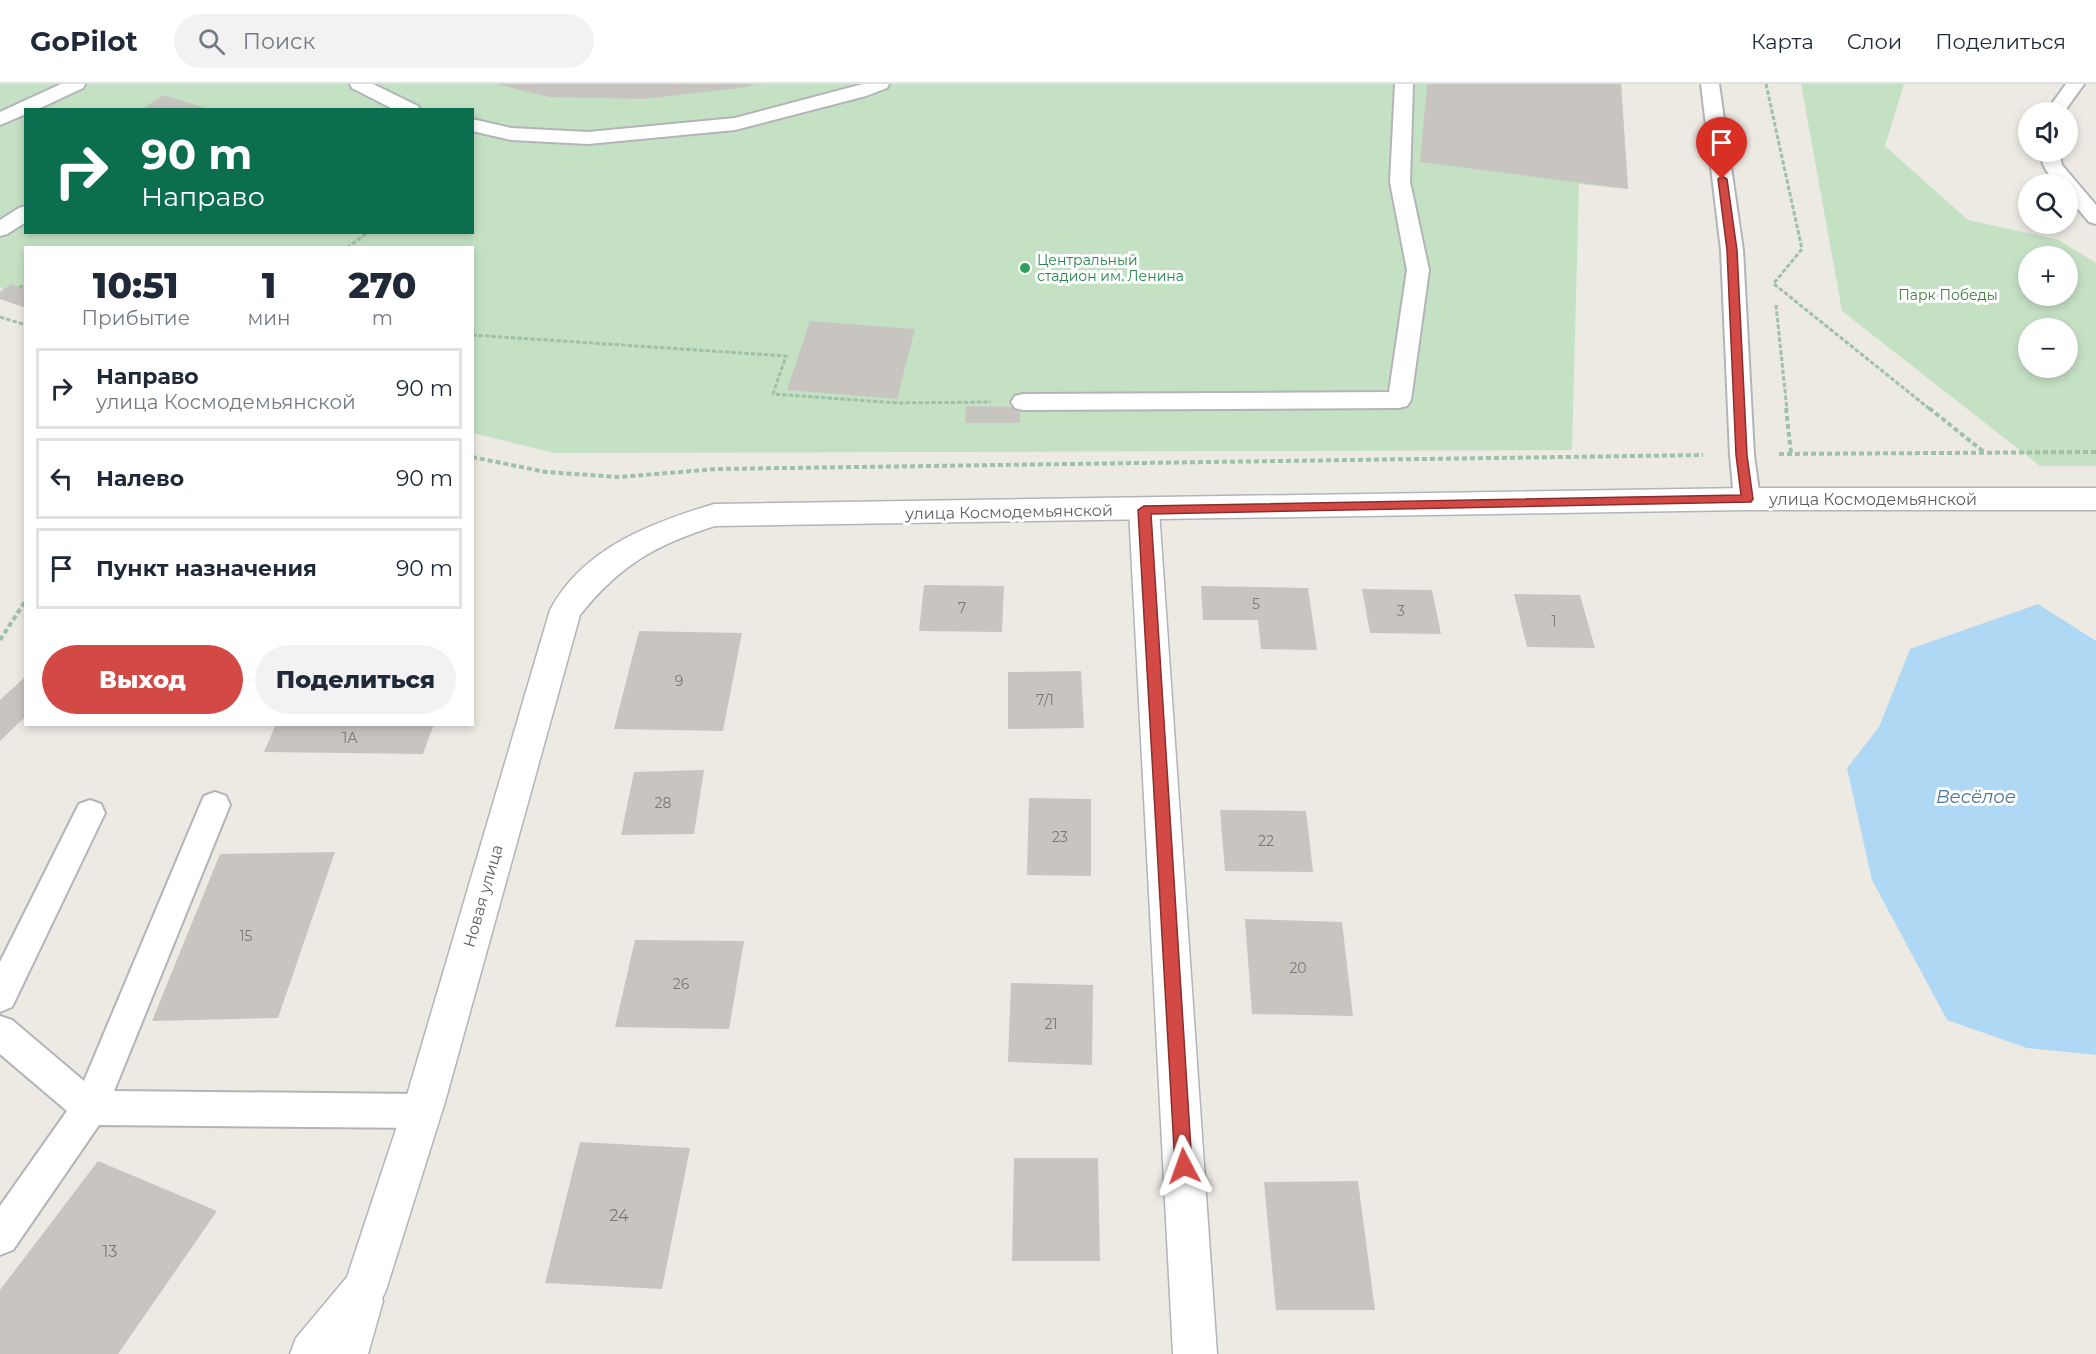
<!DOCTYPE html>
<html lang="ru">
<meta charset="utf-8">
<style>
:root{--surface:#fff;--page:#f2f2f3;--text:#1f2937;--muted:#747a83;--line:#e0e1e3;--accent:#d24945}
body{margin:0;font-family:Montserrat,sans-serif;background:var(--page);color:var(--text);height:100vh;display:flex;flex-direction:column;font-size:22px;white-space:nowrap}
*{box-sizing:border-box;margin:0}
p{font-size:20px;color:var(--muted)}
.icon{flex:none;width:33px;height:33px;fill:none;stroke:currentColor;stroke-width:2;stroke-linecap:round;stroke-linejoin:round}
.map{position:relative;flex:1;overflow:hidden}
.sheet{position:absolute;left:24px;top:162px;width:450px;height:480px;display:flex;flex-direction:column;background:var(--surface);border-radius:0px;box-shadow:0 3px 9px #0003}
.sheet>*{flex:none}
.hud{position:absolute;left:24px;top:24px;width:450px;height:126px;border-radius:0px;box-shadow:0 3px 9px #0003;background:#0b6e4f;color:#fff;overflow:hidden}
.buttons{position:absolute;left:2018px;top:18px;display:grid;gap:12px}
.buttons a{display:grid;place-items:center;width:60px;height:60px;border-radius:50%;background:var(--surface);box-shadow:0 3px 9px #0003;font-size:30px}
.pin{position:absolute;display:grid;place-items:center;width:51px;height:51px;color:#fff;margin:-62px -26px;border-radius:50% 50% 50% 0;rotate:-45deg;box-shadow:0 0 6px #0007}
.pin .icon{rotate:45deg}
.me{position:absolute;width:66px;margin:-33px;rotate:356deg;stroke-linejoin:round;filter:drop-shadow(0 0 4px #0008)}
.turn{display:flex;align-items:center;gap:21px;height:126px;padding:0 18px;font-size:27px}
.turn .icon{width:78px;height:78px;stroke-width:2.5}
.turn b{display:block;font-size:42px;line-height:51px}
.eta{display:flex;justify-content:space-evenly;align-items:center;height:102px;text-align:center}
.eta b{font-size:36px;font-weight:800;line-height:42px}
.primary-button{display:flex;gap:12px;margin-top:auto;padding:12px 18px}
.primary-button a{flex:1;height:69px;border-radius:36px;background:var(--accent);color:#fff;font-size:24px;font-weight:800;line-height:69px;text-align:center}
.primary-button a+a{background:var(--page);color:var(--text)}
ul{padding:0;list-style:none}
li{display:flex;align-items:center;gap:18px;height:81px;margin:0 12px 9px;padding:0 6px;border:3px solid var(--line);border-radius:0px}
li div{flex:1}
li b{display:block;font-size:22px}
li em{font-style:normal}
header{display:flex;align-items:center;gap:36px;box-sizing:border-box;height:84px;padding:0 30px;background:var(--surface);border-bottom:2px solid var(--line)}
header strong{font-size:28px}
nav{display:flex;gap:33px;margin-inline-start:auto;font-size:21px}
.search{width:420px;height:54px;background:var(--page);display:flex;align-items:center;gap:15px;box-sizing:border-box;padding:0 21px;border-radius:33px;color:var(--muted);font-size:22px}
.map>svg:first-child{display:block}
.green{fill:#c5e1c4;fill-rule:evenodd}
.water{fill:#aed8f3}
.building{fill:#c8c5c1}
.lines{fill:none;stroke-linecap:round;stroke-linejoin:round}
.service-casing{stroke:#b2b4b8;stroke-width:4}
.minor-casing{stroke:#b2b4b8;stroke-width:3}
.tertiary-casing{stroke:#b2b4b8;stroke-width:3}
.path-far1{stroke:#9ec1a7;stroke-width:3;stroke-dasharray:4.5 2;stroke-linecap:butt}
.path{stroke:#9ec1a7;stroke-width:4;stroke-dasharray:5 3;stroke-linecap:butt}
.service{fill:#fff;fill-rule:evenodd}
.minor{fill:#fff;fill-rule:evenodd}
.tertiary{fill:#fff;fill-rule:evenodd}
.route{fill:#d24945;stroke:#882f2d;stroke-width:1.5}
.leisure-dot{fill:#2e9e5b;stroke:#fff;stroke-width:2}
.labels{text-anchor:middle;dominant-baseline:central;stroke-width:6;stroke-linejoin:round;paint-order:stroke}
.far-leisure-label{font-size:14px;fill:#27864d;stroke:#fff;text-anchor:start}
.far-park-label{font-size:14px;fill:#407e40;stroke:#fff}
.number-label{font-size:14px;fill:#77787a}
.street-label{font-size:16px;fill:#5c5f63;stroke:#fff}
.near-number-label{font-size:16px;fill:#77787a}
.water-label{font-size:18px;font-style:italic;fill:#4a759b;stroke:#fff}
</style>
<header>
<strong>GoPilot</strong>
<div class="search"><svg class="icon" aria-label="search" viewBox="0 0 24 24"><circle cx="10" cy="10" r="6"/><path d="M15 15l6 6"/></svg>Поиск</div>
<nav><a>Карта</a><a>Слои</a><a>Поделиться</a></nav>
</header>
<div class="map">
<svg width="2096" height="1270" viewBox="0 0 2096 1270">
<rect width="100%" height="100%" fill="#edeae4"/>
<path class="green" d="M0,0H1621L1628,105L1579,100L1572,366L554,369L473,349L472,164H26L25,212L0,204ZM26,26H472V148H26Z
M1801,0H1904L1885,62L1968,136L2059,156L2096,179V382H2040L1842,227ZM2028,172H2067V212H2028ZM2028,244H2067V284H2028Z"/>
<path class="water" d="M2038,520L2096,557V971L2027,964L1947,936L1872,796L1847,684L1879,643L1910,565Z"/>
<path class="building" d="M496,0H754V1L740,4L644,15L549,13Z
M1427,0H1621L1628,105L1420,78Z
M163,11L209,25V26H141Z
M11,200L26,205V224L0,215V208Z
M810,237L915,245L897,315L787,306Z
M966,322L1020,323V339H965Z
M924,501L1004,502L1002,548L919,547Z
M1201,502L1308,504L1317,566L1261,565L1258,536H1203Z
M1362,505L1432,506L1441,550L1370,549Z
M1514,510L1580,511L1595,564L1527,563Z
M639,547L742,549L723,647L614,645Z
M1081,587L1084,644L1008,645V588Z
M26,592V632L0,657V616Z
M276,640H434L423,670L264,668Z
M704,686L694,750L621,751L634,688Z
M1029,714L1091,715V792L1027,791Z
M1220,726L1306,727L1313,788L1225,787Z
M335,768L278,934L152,937L220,770Z
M1245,835L1342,838L1353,932L1252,930Z
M635,856L744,857L729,945L615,943Z
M1011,899L1093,901L1092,981L1008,978Z
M580,1058L690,1064L662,1205L545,1199Z
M1014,1074H1098L1100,1177H1012Z
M98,1077L217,1127L118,1270H0V1206Z
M1358,1097L1375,1226H1276L1264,1098Z"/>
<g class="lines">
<g class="service-casing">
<path id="service" d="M61,0H85L83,4L36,26H26V30L0,41V28Z
M350,0H373L418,22L420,26H395L352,4Z
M863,0H889L887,4L866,12L735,46L588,60L511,56L472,47V35L511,44L588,48L735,34Z
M1395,0H1413L1410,98L1429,186L1411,316L1407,322L1399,324L1023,326L1015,324L1011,318L1015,312L1023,310L1389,308L1407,186L1390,98Z
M1701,0H1719L1743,166L1754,371L1760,415L1756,422L1747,424L1738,422L1734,415L1730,371L1721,166Z
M2066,0H2084L2064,28H2046Z
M2041,68H2059L2062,81L2096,121V140L2089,138L2067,112V100H2057C2048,89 2041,82 2041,68Z
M26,122V138L7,150L0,152V136L19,124Z
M215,708L226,712L230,721L114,1007L422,1010L434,1015L439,1027L434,1039L422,1044L99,1041L13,1166L0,1171V1122L67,1027L0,970V932L12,936L84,997L200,721L204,712Z
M90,716L101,720L105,729L12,923L0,928V878L79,720Z"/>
</g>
<g class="minor-casing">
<path id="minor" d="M1144,415L1154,418L1159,426L1217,1270H1173L1129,426L1134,418Z
M361,1195L376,1202L383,1217L368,1270H324L346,1202Z"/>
</g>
<g class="tertiary-casing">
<path id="tertiary" d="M1747,404H2096V426H1747L715,442C655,461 620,481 580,531L445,1018L386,1206L379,1221L340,1270H290L296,1254L347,1193L405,1018L550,526C583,464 651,439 714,420Z"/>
</g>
<path class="path-far1" d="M1766,0L1802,165L1774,199
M347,164L368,148
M1774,200L1931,326
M19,203L26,201
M1776,221L1787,326
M0,233L26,241
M472,251L786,272L773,310L898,319L991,318"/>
<path class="path" d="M1786,324L1791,369
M1929,324L1984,368
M1779,370L2096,368
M472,373L546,388L619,393L717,385L1703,371
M0,556L26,516"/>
<use href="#service" class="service"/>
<use href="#minor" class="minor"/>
<use href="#tertiary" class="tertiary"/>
</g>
<path class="route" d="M1722,92L1727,95L1737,166L1747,371L1753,415L1751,418L1151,430L1192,1082L1190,1088L1184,1091L1178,1088L1175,1082L1138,426L1144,422L1741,411L1736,371L1727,166L1718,95Z"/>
<circle class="leisure-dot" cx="1025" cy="184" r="6"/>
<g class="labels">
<g class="far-leisure-label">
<text x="1037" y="176">Центральный<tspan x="1037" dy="16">стадион им. Ленина</tspan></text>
</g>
<g class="far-park-label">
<text x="1948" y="211">Парк Победы</text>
</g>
<g class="number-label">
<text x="1256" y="520">5</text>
<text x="962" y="524">7</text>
<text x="1401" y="527">3</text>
<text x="1554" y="537">1</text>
<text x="679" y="597">9</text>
<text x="1045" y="616">7/1</text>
<text x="350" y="654">1А</text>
<text x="663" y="719">28</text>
<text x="1060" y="753">23</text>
<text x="1266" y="757">22</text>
<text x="246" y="852">15</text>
<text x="1298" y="884">20</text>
<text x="681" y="900">26</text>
<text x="1051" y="940">21</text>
</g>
<g class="street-label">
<text x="1873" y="415">улица Космодемьянской</text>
<text transform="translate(1009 428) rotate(-1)">улица Космодемьянской</text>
<text transform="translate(483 812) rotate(-74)">Новая улица</text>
</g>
<g class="near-number-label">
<text x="619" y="1131">24</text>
<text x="110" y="1167">13</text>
</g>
<g class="water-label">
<text x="1976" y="713">Весёлое</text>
</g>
</g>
</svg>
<div class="buttons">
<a><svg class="icon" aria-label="sound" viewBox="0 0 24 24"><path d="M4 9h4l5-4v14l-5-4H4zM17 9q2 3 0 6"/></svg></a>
<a><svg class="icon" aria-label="search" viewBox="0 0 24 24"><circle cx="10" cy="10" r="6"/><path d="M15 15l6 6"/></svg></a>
<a>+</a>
<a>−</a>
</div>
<div class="pin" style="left:1722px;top:95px;background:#d93025"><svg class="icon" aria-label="arrive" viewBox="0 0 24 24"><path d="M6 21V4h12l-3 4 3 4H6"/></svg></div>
<svg class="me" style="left:1184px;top:1082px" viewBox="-20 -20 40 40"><path d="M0-17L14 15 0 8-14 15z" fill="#d24945" stroke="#fff" stroke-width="4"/></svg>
<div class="hud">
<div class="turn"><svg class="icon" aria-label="right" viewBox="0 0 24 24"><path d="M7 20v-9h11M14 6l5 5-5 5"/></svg><div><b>90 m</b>Направо</div></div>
</div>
<section class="sheet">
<div class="eta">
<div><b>10:51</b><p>Прибытие</p></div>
<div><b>1</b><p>мин</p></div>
<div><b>270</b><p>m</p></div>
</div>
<ul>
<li><svg class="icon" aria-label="right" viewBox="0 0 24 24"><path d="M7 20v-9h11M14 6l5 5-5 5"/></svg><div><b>Направо</b><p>улица Космодемьянской</p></div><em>90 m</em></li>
<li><svg class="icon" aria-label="left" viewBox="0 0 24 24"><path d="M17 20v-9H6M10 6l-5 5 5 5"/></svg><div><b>Налево</b></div><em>90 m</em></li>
<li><svg class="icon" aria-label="arrive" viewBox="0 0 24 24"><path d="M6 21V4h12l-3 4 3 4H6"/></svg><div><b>Пункт назначения</b></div><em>90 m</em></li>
</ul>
<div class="primary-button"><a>Выход</a><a>Поделиться</a></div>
</section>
</div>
